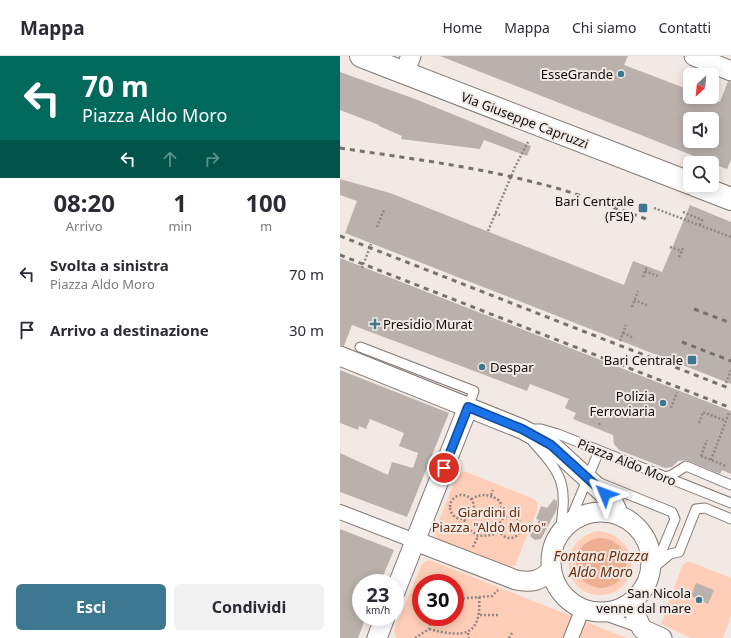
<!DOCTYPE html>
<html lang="it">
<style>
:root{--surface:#fff;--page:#f2f2f3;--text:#2b2b33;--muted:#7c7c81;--line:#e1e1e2;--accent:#3c788f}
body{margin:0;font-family:"Noto Sans",sans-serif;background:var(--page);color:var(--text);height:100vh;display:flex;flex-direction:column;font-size:15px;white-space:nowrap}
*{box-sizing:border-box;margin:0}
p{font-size:13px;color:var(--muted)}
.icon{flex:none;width:22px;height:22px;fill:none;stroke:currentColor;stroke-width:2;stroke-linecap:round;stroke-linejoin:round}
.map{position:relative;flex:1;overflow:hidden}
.panel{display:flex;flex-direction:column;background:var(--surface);width:340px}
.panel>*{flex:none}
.hud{background:#00695c;color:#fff;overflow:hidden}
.needle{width:26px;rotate:206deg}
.buttons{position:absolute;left:343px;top:12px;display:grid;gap:8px}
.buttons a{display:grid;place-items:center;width:36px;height:36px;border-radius:6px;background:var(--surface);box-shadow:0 2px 10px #0003;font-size:20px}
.speed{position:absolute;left:12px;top:518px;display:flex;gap:8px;font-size:20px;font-weight:700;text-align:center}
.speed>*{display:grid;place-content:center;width:52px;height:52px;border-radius:50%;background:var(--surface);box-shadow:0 2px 10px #0003;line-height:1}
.speed small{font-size:10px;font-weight:400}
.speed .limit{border:6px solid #d22;background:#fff;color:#111}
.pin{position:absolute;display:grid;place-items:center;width:34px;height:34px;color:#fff;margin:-17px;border:2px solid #fff;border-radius:50%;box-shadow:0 1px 4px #0007}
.me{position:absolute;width:44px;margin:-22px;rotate:314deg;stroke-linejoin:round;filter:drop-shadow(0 0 3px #0008)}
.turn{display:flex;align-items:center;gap:14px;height:84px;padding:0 16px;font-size:18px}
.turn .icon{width:52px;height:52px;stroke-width:2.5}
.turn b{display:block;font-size:28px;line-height:34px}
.lanes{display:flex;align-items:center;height:38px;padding:0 16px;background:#0003;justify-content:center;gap:20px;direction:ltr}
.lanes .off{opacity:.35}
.eta{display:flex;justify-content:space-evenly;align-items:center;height:68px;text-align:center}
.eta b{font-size:24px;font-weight:700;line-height:28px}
.button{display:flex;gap:8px;margin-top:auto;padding:8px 16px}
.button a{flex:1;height:46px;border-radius:6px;background:var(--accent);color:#fff;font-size:16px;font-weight:700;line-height:46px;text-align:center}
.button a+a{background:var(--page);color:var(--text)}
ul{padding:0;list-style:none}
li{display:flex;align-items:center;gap:12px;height:56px;padding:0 16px}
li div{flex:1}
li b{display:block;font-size:15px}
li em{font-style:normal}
header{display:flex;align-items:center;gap:24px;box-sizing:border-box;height:56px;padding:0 20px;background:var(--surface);border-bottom:1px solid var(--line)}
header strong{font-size:19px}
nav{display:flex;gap:22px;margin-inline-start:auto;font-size:14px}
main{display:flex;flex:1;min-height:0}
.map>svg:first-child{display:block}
.green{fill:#ffceb8;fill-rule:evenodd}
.water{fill:#efaf92}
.building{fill:#bab0ac;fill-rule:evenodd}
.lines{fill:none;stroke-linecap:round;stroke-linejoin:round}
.service-casing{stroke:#827874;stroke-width:11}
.pedestrian-casing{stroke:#827874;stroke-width:16}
.minor-casing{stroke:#827874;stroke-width:21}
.secondary-casing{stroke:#827874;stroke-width:24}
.path{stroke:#8f8884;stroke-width:2.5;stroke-dasharray:2 2;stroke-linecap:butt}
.service{stroke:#fff;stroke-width:9}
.pedestrian{stroke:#fff;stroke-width:14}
.minor{stroke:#fff;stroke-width:19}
.secondary{stroke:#fff;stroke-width:22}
.rail{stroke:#77716e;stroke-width:3;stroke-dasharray:5 5;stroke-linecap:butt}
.route-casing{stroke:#114b97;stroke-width:10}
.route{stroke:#1a73e8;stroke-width:7}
.poi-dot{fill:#3c788f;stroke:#f3e9e4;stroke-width:1.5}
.labels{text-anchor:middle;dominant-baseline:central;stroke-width:4;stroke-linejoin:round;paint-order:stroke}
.poi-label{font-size:13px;fill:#0f0c0b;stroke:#f3e9e4;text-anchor:end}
.street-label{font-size:13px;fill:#0f0c0b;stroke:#f3e9e4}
.park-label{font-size:13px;fill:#642b0c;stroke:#f3e9e4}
.water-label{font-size:14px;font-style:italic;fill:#692f11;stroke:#f3e9e4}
</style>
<header>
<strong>Mappa</strong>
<nav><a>Home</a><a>Mappa</a><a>Chi siamo</a><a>Contatti</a></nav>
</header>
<main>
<section class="panel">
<div class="hud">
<div class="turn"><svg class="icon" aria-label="left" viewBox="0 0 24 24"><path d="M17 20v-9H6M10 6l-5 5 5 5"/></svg><div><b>70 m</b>Piazza Aldo Moro</div></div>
<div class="lanes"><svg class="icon" aria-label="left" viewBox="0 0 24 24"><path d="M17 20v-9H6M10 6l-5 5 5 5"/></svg><svg class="icon off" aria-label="ahead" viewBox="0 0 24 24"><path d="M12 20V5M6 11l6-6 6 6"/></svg><svg class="icon off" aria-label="right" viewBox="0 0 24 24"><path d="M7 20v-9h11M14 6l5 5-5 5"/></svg></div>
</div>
<div class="eta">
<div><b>08:20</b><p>Arrivo</p></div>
<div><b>1</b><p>min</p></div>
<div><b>100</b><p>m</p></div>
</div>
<ul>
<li><svg class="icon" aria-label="left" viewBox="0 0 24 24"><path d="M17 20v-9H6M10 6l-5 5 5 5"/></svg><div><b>Svolta a sinistra</b><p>Piazza Aldo Moro</p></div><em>70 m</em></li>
<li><svg class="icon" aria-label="arrive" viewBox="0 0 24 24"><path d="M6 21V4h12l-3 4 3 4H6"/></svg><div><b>Arrivo a destinazione</b></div><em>30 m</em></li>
</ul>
<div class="button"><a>Esci</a><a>Condividi</a></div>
</section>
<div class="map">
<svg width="391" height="582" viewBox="0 0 391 582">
<rect width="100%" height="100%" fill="#f3e9e4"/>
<path class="green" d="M124,415L194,443L198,447L197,454L175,510L170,511L98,483L95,479V475L117,419Z
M258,475C303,479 301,539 260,539C220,539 217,483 258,475ZM235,505L270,531L255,532L238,519Z
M90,504L287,582H56L54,575L82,508L86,505ZM81,527H115V561H81Z
M346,506H351L391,522V559L383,582H351L321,568L342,510Z"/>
<path class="water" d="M236 507a25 25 0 1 1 50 0a25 25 0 1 1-50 0Z"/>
<path class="building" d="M100,0H288L284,9L350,34V41H367L380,46L388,25L391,26V104L387,113ZM350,63H372V85H350Z
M0,16L75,43L191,90L187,100L144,84L140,93L61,83L62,80L39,70V69L0,54Z
M0,123L50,137L284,229L293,205L322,216L350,149L391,166V328L5,177L17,145L0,139Z
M0,202L391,355V418L382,414L380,418L346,404L338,405L332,411L325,412L279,394L274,388L273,379L233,363L236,357L225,352L229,343L190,328L187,335L12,269L4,290L0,289Z
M0,314L109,357L67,461L0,436V397L48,419L52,406L73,412L78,397L59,390L64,377L30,363L26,373L19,370L18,374L0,367Z
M214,443L217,445V453L201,483L195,484L191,481L190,477L199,464L196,463L201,450L207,452Z
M0,473L54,494L40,527H21V561H26L18,582H0Z
M356,527L374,534L368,548L351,540Z"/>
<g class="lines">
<g class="service-casing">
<path id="service" d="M20,291L134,335L128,351
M190,373H201L218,378L391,447
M193,386C225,421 227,430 220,476
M324,421L332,419L346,410L391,429
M260,427L332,456L335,463L316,509L309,521
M229,467L259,395
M339,496L356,453L365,452L391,463
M318,508L330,498L339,496
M243,552L300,572"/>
</g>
<g class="pedestrian-casing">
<path id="pedestrian" d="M0,456L75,485
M231,582L239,562"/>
</g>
<g class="minor-casing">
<path id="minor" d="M354,0L391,15
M64,17L71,0
M0,300L182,373L211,389L273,446L279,459
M211 506a50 50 0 1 1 100 0a50 50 0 1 1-100 0Z
M75,485L176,524C191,527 201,525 211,514
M55,536L128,351
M295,543L293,553L302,573L322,582
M37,582L45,561"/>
</g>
<g class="secondary-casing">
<path id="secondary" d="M21,0L350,127
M355,129L391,143"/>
</g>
<path class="path" d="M314,152L391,181
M343,156L362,164L360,169
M155,157L160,159
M37,171L44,154
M148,175L175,111L188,86
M330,191L342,195
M339,201L344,190
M22,212L31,188
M305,215L318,220
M303,221L307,210
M294,244L307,249
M292,251L298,235
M283,277L294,282
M280,285L286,269
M386,327L391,314
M331,352L337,336
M359,367L363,356L386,365
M259,369L260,366
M361,400L386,410
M361,400L367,384
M371,404L389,357
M110 451a12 12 0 1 1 24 0a12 12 0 1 1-24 0Z
M151,439L153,434
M131,443C143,437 149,438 160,445L164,461
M159 471a11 11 0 1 1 22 0a11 11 0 1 1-22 0Z
M124,464L130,474L138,480L152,479L160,475
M133,491L138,480
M76,539L81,541
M115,543L152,540L158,534
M140,559H158
M89,573C123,582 142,581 139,541
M128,577L129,582
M75,582L89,573L92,561
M169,582L172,577"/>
<use href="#service" class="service"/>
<use href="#pedestrian" class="pedestrian"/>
<use href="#minor" class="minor"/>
<use href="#secondary" class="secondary"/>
<path class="rail" d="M0,92C66,102 132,110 197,127C235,136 272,151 309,164
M0,180L391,333
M0,199L391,352
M354,253L391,267
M342,286L391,305"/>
</g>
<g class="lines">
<g class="route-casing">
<path id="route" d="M104,412L128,351L182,373L211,389L265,438"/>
</g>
<use href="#route" class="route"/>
</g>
<g class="poi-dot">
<circle cx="281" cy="18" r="4"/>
<rect x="298" y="147" width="10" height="10" rx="2"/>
<path d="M33 262h4v4h4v4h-4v4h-4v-4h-4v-4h4z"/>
<rect x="347" y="299" width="10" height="10" rx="2"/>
<circle cx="142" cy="311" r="4"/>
<circle cx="323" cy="347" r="4"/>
<circle cx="359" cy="544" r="4"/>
</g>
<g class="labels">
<g class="poi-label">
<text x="273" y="18">EsseGrande</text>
<text x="294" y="145">Bari Centrale<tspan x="294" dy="15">(FSE)</tspan></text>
<text x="43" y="268" text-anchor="start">Presidio Murat</text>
<text x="343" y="304">Bari Centrale</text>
<text x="150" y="311" text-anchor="start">Despar</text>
<text x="315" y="340">Polizia<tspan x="315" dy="15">Ferroviaria</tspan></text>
<text x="351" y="537">San Nicola<tspan x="351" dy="15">venne dal mare</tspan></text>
</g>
<g class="street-label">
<text transform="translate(185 64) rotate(21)">Via Giuseppe Capruzzi</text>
<text transform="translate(287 406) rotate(22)">Piazza Aldo Moro</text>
</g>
<g class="park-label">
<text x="149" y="456">Giardini di<tspan x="149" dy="15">Piazza "Aldo Moro"</tspan></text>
</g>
<g class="water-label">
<text x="261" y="499">Fontana Piazza<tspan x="261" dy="16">Aldo Moro</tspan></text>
</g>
</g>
</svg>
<div class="buttons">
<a><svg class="needle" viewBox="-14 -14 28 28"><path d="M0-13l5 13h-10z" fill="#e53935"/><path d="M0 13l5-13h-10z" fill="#7c7c81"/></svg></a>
<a><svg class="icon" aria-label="sound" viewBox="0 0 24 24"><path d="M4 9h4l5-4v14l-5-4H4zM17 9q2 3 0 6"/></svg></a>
<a><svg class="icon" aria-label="search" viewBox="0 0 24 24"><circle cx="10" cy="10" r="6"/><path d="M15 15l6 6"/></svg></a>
</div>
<div class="speed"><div>23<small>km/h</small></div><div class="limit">30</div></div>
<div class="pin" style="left:104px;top:412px;background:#d93025"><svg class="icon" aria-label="arrive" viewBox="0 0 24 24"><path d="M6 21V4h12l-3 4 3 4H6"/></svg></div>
<svg class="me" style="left:265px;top:438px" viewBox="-20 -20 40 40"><path d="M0-17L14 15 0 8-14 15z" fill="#1a73e8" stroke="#fff" stroke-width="4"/></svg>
</div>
</main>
